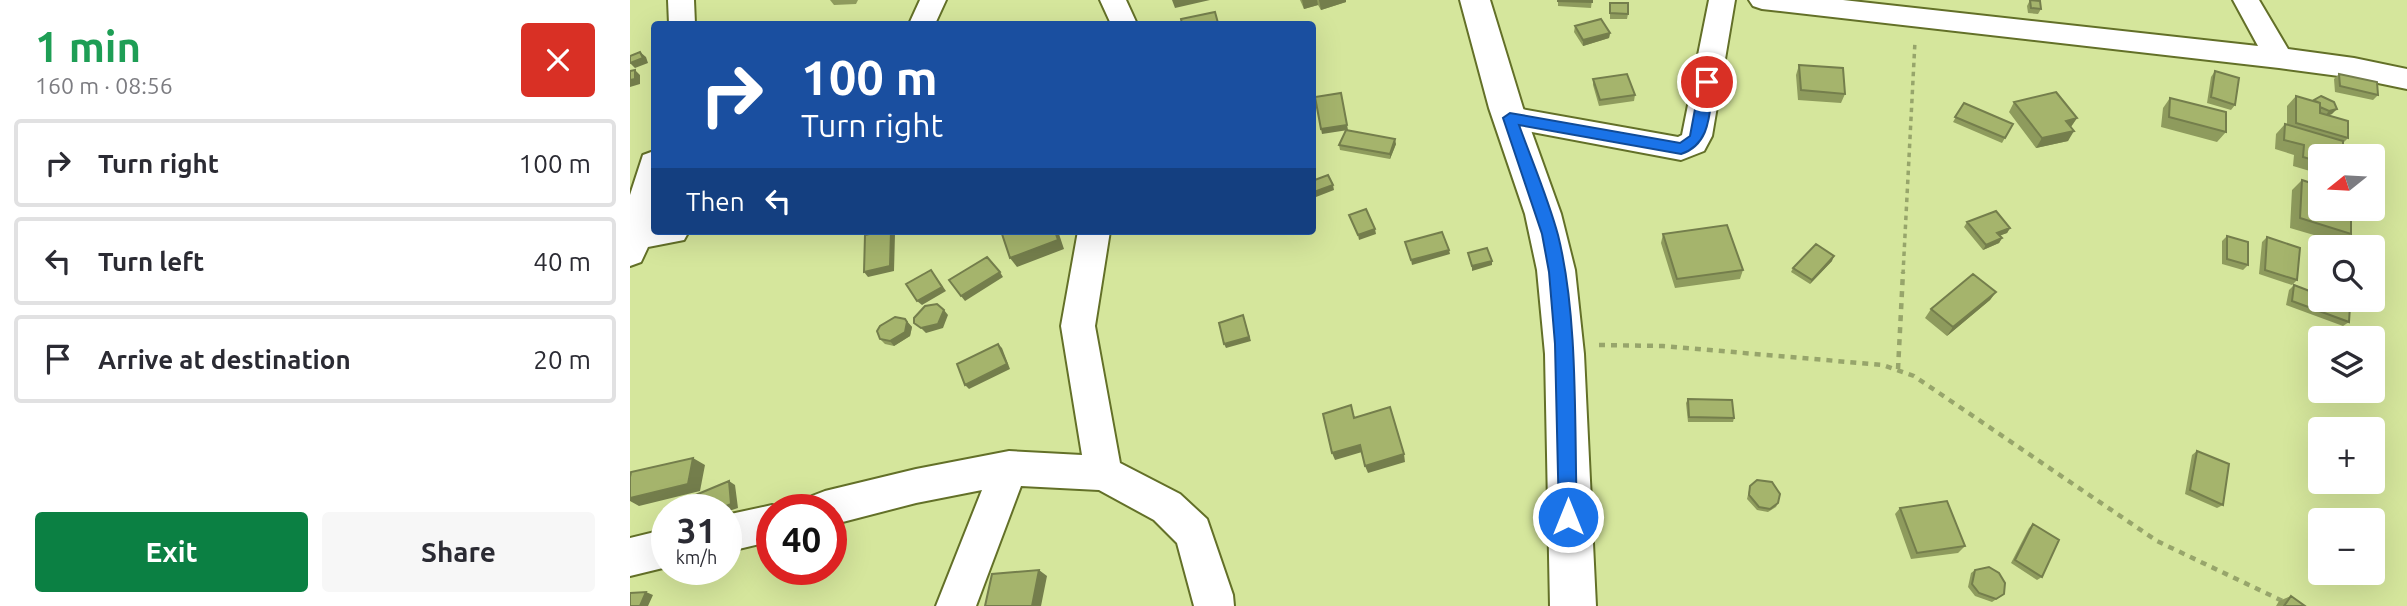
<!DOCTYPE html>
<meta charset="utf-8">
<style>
:root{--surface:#fff;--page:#f7f7f7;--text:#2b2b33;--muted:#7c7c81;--line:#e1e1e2;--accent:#0b8043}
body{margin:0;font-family:Ubuntu,sans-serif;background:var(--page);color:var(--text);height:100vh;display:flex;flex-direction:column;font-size:26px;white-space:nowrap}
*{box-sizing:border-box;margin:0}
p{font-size:23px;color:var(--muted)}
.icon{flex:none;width:38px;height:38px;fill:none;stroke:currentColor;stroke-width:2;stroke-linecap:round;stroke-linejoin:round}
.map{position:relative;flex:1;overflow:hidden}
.drawer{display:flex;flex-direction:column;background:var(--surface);width:630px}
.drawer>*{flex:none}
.guide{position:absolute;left:21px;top:21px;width:665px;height:214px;border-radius:7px;box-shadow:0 7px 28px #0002;background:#1a4fa0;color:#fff;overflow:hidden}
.needle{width:46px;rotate:252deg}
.fabs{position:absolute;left:1678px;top:144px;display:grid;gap:14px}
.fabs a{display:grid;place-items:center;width:77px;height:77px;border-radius:7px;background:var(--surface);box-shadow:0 7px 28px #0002;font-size:35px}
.speed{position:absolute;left:21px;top:494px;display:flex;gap:14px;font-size:35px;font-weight:700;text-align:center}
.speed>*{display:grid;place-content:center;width:91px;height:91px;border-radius:50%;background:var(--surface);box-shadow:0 7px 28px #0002;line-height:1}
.speed small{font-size:18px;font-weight:400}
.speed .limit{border:10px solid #d22;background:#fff;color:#111}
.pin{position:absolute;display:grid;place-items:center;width:60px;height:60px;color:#fff;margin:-30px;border:4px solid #fff;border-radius:50%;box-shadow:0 2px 7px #0007}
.me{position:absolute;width:77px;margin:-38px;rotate:0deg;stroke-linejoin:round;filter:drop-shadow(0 0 5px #0008)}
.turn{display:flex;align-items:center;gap:24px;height:147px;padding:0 35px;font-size:32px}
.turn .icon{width:91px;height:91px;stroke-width:2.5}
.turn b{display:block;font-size:49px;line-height:60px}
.then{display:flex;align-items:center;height:66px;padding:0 35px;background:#0003;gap:14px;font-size:26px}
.round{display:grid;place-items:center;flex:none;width:74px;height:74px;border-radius:7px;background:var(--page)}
.head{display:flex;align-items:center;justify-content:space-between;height:119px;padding:0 35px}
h1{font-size:42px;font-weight:700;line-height:52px;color:#1e9e55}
.cta{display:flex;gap:14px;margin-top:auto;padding:14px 35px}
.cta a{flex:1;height:80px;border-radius:7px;background:var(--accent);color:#fff;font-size:28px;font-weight:700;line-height:80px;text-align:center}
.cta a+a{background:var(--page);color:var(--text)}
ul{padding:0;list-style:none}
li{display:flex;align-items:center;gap:21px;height:88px;margin:0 14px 10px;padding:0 21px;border:4px solid var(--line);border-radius:7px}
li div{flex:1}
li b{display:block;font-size:26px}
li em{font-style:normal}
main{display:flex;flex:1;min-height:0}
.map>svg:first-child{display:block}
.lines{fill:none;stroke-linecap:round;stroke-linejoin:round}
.minor-casing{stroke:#637028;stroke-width:4}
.tertiary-casing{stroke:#637028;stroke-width:4}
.path-far1{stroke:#97a56b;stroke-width:3.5;stroke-dasharray:4.5 4.5;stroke-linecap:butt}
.path{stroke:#97a56b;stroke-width:4.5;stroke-dasharray:6 6;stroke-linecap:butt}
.minor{fill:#fff;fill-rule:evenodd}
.tertiary{fill:#fff;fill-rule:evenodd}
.wall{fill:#8e9b5d}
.shaded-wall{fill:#747e4c}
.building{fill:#a5b46c;stroke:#747e4c;stroke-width:2}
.route{fill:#1a73e8;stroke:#114b97;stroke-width:2}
</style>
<main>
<section class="drawer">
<div class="head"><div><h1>1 min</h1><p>160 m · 08:56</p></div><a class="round" style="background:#d93025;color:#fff"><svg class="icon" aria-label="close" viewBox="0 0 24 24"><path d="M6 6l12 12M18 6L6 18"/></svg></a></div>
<ul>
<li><svg class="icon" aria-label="right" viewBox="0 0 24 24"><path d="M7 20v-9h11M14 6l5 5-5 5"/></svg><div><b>Turn right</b></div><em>100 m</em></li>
<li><svg class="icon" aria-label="left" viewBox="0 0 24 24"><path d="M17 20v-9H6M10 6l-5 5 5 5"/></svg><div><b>Turn left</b></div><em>40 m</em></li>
<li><svg class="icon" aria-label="arrive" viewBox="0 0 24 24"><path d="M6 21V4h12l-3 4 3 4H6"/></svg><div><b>Arrive at destination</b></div><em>20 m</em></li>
</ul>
<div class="cta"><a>Exit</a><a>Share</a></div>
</section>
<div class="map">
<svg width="1777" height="606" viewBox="0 0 1777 606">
<rect width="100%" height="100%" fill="#d5e69c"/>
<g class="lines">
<g class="minor-casing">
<path id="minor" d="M38,0H64L65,24H39Z
M290,0H316L305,24H279Z
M470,0H496L507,24H481Z
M1079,0H1105L1082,136L1074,151L1051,160L870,126L865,118L870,110L880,107L1048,137L1052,135Z
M1119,0H1213L1628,46L1603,0H1629L1658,49L1724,58L1777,69V89L1724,78L1649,68L1132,9L1123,6Z
M24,151V231H59L54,240L18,247L11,262L0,266V195L13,155Z
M448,231H480L465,326L490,463L550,494L577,519L603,595L604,606H564L547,543L524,520L469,490L391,486L346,606H306L352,490L286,503L201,525V509H176L182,496L195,491L286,469L379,451L452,455L431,326Z
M142,505L153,509H142V541L96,552V515Z
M37,529V567L0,576V538Z"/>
</g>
<g class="tertiary-casing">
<path id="tertiary" d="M830,0H860L893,108L931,214L945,270L954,354L966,606H920L915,354L907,270L895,214L859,108Z"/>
</g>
<path class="path-far1" d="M1273,274L1285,41"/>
<path class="path" d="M969,345L1033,346L1253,365L1284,376L1527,541L1663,606
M1268,369L1273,272"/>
<use href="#minor" class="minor"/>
<use href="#tertiary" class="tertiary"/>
</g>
<path class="wall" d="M200,0H228L226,4L204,5Z
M670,0H716V2L691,10L688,5L674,9Z
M928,0H962L961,8L928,6Z
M1400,0L1411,9L1408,14L1398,13L1397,6Z
M980,3L998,14L997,19H980Z
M945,26L980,33L979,38L953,46L944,32Z
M1169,65L1215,94L1211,103L1168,100L1166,75Z
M1585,71L1605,105L1601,110L1577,103L1581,77Z
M1709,74L1748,95L1743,100L1705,92L1704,79Z
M963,79L1005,95L1004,101L969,106L963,85Z
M1666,96L1683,101L1684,100L1702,114L1698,115L1718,138L1713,143L1690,156V174L1663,166L1664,155L1645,149L1646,134L1655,124L1657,125V106Z
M1540,98L1596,132L1587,142L1531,127L1533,108Z
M1384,102L1447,118L1441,127L1438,141L1406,148L1379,112Z
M1334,103L1383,124L1372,143L1323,122Z
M766,144L760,159L710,150L709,145Z
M1672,180L1721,234L1711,243L1660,228L1662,190Z
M1337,222L1380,228L1377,233L1370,235L1372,238L1369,243L1353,250L1334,227Z
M1033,234L1113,270L1110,279L1045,288L1031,243Z
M1597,236L1618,265L1613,270L1592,264V241Z
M1637,237L1667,280L1662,285L1629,274L1632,242Z
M1202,261L1180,284L1161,272L1163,268Z
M1664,285L1719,322L1713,326L1656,305L1659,290Z
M1366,292L1360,300L1317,336L1295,318L1301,309Z
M275,319L282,327L280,336L264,346L255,344L250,339Z
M1058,399L1104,418L1103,422H1058L1056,403Z
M1567,451L1593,505L1587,508L1555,494L1562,455Z
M1120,486L1148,503L1146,507L1138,512L1127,510L1117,499Z
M1270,508L1335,546L1328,553L1281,559L1265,514Z
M1403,524L1412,577L1407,580L1381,563L1399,528Z
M1345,570L1374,594L1362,602L1345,596L1338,587L1341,573Z
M1661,596L1675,606H1646L1649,601Z"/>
<path class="shaded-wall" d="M542,0H580L545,8Z
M672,0H687L688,5L674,9Z
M689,0H716V2L691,10Z
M980,33L979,38L953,46V40Z
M10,52L16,57L18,63L5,68L0,63Z
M5,70L10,75V84L0,87V80Z
M712,98L718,130L692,134L691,129Z
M1707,109L1702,114L1694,117L1699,111Z
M1447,118L1440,128L1436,121Z
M1444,131L1438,141L1406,148L1412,138Z
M765,139L766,144L760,159V154Z
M703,185L704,190L686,197L684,192Z
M1380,228L1377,233L1364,238L1367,233Z
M745,229L746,234L729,240L728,235Z
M261,231H262L265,234L264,271L238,277L234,272Z
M425,231H428L434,249L387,267L380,258Z
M1372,238L1369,243L1353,250L1356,245Z
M819,250L820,254L782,265L781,260Z
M1204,256L1202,261L1180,284L1182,280Z
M862,261V265L842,271V266Z
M301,270L316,291L292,305L287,301Z
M370,272L373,277L335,301L331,296Z
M1366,292L1360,300L1317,336L1323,327Z
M314,310L318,315L313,328L296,333L291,328Z
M613,315L621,341L596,348L594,344Z
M275,319L282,327L280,336L264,346L260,341Z
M368,344L372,348L380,369L339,389L335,385Z
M730,445L732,452L705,460L702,453Z
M774,454L775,462L738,473L735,466Z
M63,458L75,465L70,491L9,506L0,501V498Z
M99,481L105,485L108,508L96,512V509H89Z
M409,570L417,576L411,606H402Z
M16,592L23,595L18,606H10Z"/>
<path class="building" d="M928,0H962V2L928,1Z
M1400,0L1410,1L1411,9L1401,8Z
M980,3H998V14L980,13Z
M585,12L588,23L582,24H552L551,19Z
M971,19L980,33L953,40L945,26Z
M10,52L13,58L0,63V56Z
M1169,65L1213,68L1215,94L1171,90Z
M5,70V79L0,80V71Z
M1585,71L1609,78L1605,105L1581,97Z
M997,74L1005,95L970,100L963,79Z
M1709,74L1747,82L1748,95L1710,86Z
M1426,92L1447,118L1436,121L1444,131L1412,138L1384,102Z
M711,93L717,125L691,129L685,97Z
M1666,96L1690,103V113L1718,121V138L1666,123Z
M1691,96L1704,102L1707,109L1699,111L1690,107V103L1685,101L1684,100Z
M1540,98L1596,112V132L1539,117Z
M1334,103L1383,124L1375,138L1325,117Z
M1655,124L1713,141V156H1690V162L1673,157L1674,145L1654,140Z
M716,130L765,139L760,154L709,145Z
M698,175L703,185L684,192L682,189V181Z
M1672,180L1690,186V208H1721V234L1670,218Z
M736,209L745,229L728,235L719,215Z
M1366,211L1380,228L1367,233L1372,238L1356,245L1337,222Z
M1097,225L1113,270L1047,279L1033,234Z
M253,231H261L260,266L234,272L235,235Z
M371,231H425L428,240L380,258Z
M812,232L819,250L781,260L775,242Z
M1597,236L1618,242V265L1597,259Z
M1637,237L1670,248L1667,280L1635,270Z
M1186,244L1204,256L1182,280L1163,268Z
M857,248L862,261L842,266L838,253Z
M357,257L370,272L331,296L319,280Z
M301,270L312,287L287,301L276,284Z
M1343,274L1366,292L1323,327L1301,309Z
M1664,285L1690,295V299H1702L1720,306L1719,322L1662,301Z
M307,304L314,310L308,324L291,328L284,323V318L295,306Z
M613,315L619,337L594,344L589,323Z
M265,317L275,319L277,322L275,332L260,341L250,339L247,331L250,326Z
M368,344L377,364L335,385L327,364Z
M1058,399L1102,400L1104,418L1059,417Z
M721,405L724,418L760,407L774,454L735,466L730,445L702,453L693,414Z
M1567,451L1599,464L1593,505L1560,490Z
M63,458L58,484L0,498V477L1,472Z
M1127,480L1142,482L1150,494L1148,503L1140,509L1129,507L1119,495L1120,486Z
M99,481L101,504L89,509H44V504Z
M1317,501L1335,546L1287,553L1270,508Z
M1403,524L1429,540L1412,577L1385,560Z
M1359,567L1369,573L1375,583L1374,594L1366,599L1349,593L1342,584L1345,570Z
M409,570L402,606H355L362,574Z
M16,592L10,606H0V593Z
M1661,596L1675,606H1654Z"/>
<path class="route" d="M1077,77L1084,82C1079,111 1082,144 1051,154L889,125C902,161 918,198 928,235C949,319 944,430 947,517L945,523L938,525L932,523L929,517L925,344L919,272L912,234L873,118L880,113L1050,143L1060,136L1070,82Z"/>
</svg>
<div class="fabs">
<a><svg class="needle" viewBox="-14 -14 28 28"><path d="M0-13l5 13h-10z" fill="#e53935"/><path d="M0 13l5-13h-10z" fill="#7c7c81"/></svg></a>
<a><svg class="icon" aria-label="search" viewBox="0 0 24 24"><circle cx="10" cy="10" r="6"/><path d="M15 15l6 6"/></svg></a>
<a><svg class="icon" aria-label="layers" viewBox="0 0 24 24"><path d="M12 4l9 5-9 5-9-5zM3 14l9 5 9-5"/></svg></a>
<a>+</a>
<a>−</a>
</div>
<div class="speed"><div>31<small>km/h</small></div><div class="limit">40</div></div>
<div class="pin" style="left:1077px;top:82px;background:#d93025"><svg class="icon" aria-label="arrive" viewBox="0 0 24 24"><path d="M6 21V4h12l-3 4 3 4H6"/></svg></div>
<svg class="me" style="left:938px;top:517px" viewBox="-20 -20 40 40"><circle r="17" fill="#1a73e8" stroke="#fff" stroke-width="3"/><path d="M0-11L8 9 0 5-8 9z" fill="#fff"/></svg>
<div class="guide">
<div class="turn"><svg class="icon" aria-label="right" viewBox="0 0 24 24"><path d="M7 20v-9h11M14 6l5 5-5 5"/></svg><div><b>100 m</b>Turn right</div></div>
<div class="then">Then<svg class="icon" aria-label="left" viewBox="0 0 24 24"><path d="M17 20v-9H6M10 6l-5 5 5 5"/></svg></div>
</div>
</div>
</main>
